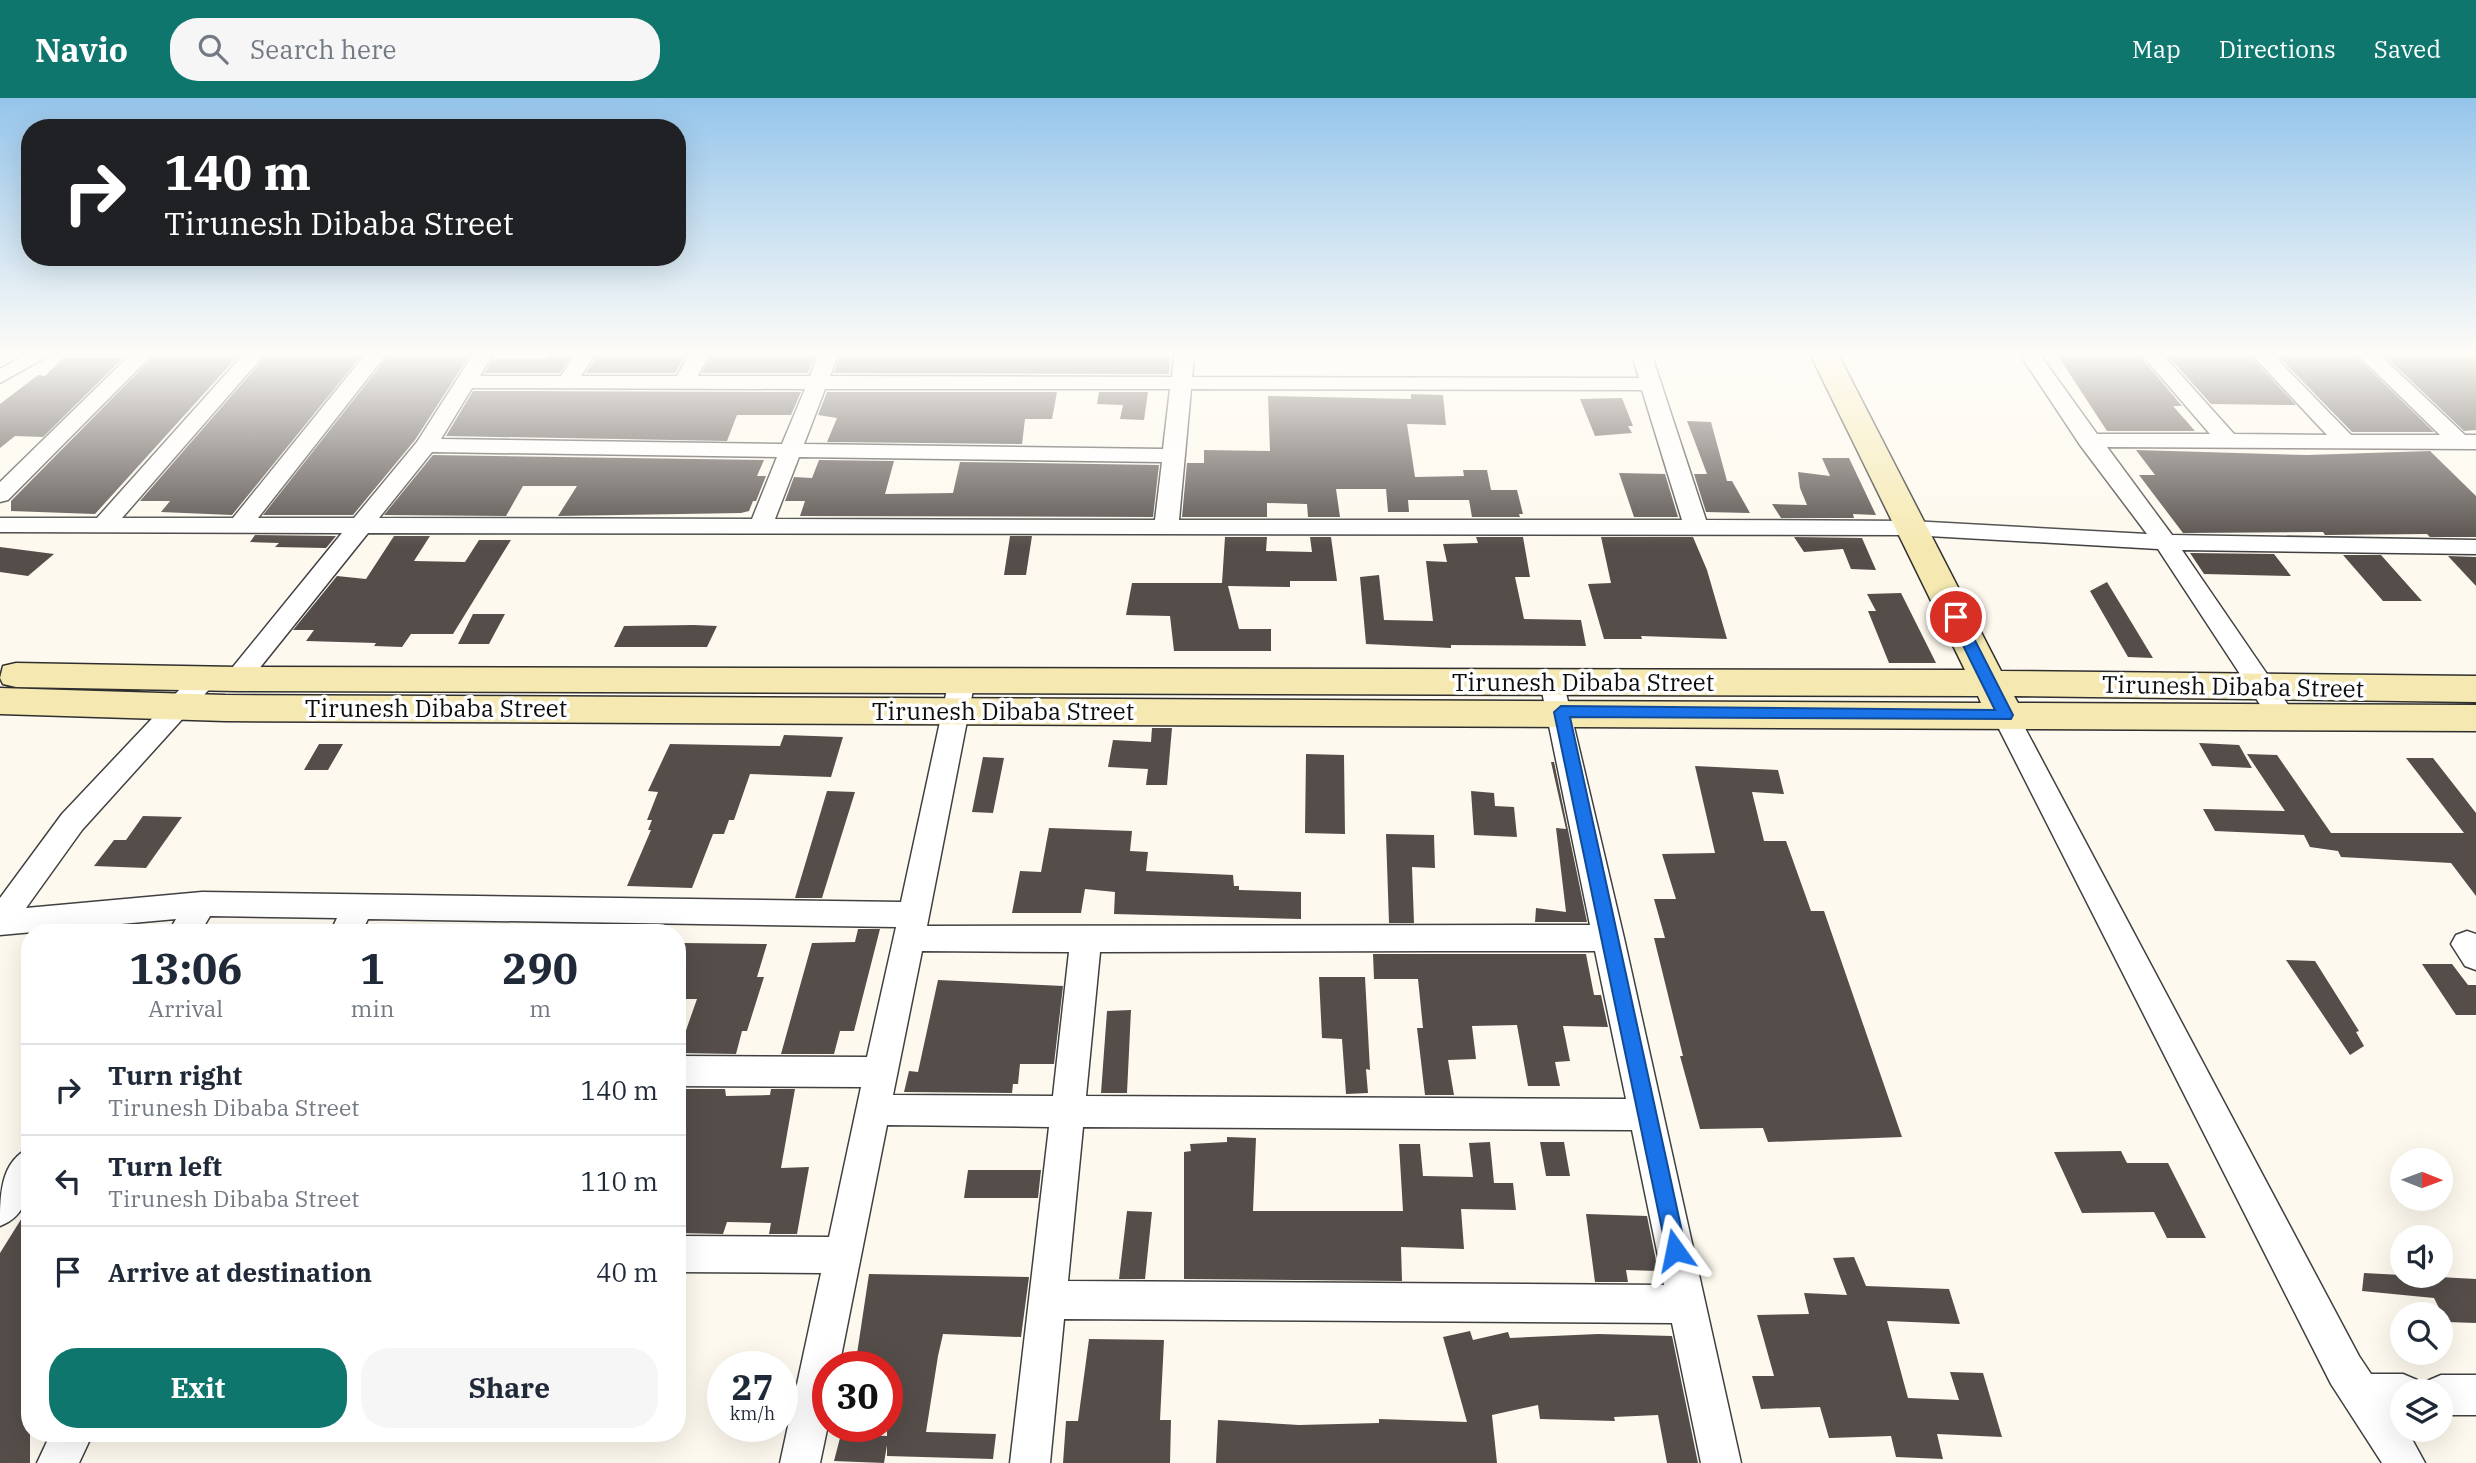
<!DOCTYPE html>
<style>
:root{--surface:#fff;--page:#f6f6f7;--text:#1f2937;--muted:#747a83;--line:#e0e1e3;--accent:#0f766e}
body{margin:0;font-family:"IBM Plex Serif",serif;background:var(--page);color:var(--text);height:100vh;display:flex;flex-direction:column;font-size:26px;white-space:nowrap}
*{box-sizing:border-box;margin:0}
p{font-size:23px;color:var(--muted)}
.icon{flex:none;width:38px;height:38px;fill:none;stroke:currentColor;stroke-width:2;stroke-linecap:round;stroke-linejoin:round}
.map{position:relative;flex:1;overflow:hidden}
.sheet{position:absolute;left:21px;top:826px;width:665px;height:518px;display:flex;flex-direction:column;background:var(--surface);border-radius:28px;box-shadow:0 7px 28px #0002}
.sheet>*{flex:none}
.guide{position:absolute;left:21px;top:21px;width:665px;height:147px;border-radius:28px;box-shadow:0 7px 28px #0002;background:#202124;color:#fff;overflow:hidden}
.needle{width:46px;rotate:91deg}
.buttons{position:absolute;left:2390px;top:1050px;display:grid;gap:14px}
.buttons a{display:grid;place-items:center;width:63px;height:63px;border-radius:50%;background:var(--surface);box-shadow:0 7px 28px #0002;font-size:35px}
.speed{position:absolute;left:707px;top:1253px;display:flex;gap:14px;font-size:35px;font-weight:700;text-align:center}
.speed>*{display:grid;place-content:center;width:91px;height:91px;border-radius:50%;background:var(--surface);box-shadow:0 7px 28px #0002;line-height:1}
.speed small{font-size:18px;font-weight:400}
.speed .limit{border:10px solid #d22;background:#fff;color:#111}
.pin{position:absolute;display:grid;place-items:center;width:60px;height:60px;color:#fff;margin:-30px;border:4px solid #fff;border-radius:50%;box-shadow:0 2px 7px #0007}
.me{position:absolute;width:77px;margin:-38px;rotate:348deg;stroke-linejoin:round;filter:drop-shadow(0 0 5px #0008)}
.turn{display:flex;align-items:center;gap:24px;height:147px;padding:0 28px;font-size:32px}
.turn .icon{width:91px;height:91px;stroke-width:2.5}
.turn b{display:block;font-size:49px;line-height:60px}
.eta{display:flex;justify-content:space-evenly;align-items:center;height:119px;text-align:center}
.eta b{font-size:42px;font-weight:700;line-height:49px}
.action{display:flex;gap:14px;margin-top:auto;padding:14px 28px}
.action a{flex:1;height:80px;border-radius:28px;background:var(--accent);color:#fff;font-size:28px;font-weight:700;line-height:80px;text-align:center}
.action a+a{background:var(--page);color:var(--text)}
ul{padding:0;list-style:none}
li{display:flex;align-items:center;gap:21px;height:91px;padding:0 28px;border-top:2px solid var(--line)}
li div{flex:1}
li b{display:block;font-size:26px}
li em{font-style:normal}
header{display:flex;align-items:center;gap:42px;box-sizing:border-box;height:98px;padding:0 35px;background:var(--accent);color:#fff}
header strong{font-size:33px}
nav{display:flex;gap:38px;margin-inline-start:auto;font-size:24px}
.search{width:490px;height:63px;background:var(--page);display:flex;align-items:center;gap:18px;box-sizing:border-box;padding:0 24px;border-radius:28px;color:var(--muted);font-size:26px}
.map>svg:first-child{display:block}
.building{fill:#544d4a}
.lines{fill:none;stroke-linecap:round;stroke-linejoin:round}
.street-casing{stroke:#404040;stroke-width:3}
.secondary-casing{stroke:#2f2f2f;stroke-width:3}
.street{fill:#fff;fill-rule:evenodd}
.secondary{fill:#f5e9b1;fill-rule:evenodd}
.route{fill:#1a73e8;stroke:#114b97;stroke-width:2}
.labels{text-anchor:middle;dominant-baseline:central;stroke-width:7;stroke-linejoin:round;paint-order:stroke}
.street-label{font-size:24px;fill:#0d0d0d;stroke:#fff}
</style>
<header>
<strong>Navio</strong>
<div class="search"><svg class="icon" aria-label="search" viewBox="0 0 24 24"><circle cx="10" cy="10" r="6"/><path d="M15 15l6 6"/></svg>Search here</div>
<nav><a>Map</a><a>Directions</a><a>Saved</a></nav>
</header>
<div class="map">
<svg width="2476" height="1365" viewBox="0 0 2476 1365">
<rect width="100%" height="100%" fill="#fdf9ee"/>
<path class="building" d="M154,258H238L95,416L11,413V403Z
M266,258H361L232,417L161,414L170,403H140Z
M388,258H469L415,342L353,417H263Z
M548,258H571L560,275H485L493,261H546Z
M597,258H685L675,275H586Z
M710,258H815L808,275H702Z
M840,258H1151L1170,259L1169,276L834,275Z
M2058,258H2140L2182,308H2173L2195,333H2107Z
M2168,258H2250L2296,307L2211,306Z
M2278,258H2356L2434,334H2352Z
M2385,258H2476V332L2464,333Z
M63,260H123L43,339L15,338L0,350V306L38,277L45,278Z
M473,293L801,294L791,317H737L727,343L446,338Z
M827,294H1057L1052,321H1025L1022,346L827,344L837,320L818,317Z
M1099,294H1148L1144,322L1120,321L1123,307L1097,306Z
M1411,296L1443,297L1446,327L1407,326L1415,379L1464,378L1463,372H1487L1491,392H1517L1523,416H1519L1520,419H1472L1469,402H1408L1409,414H1388L1386,391H1336L1340,419H1308L1307,406L1267,405V419H1182L1187,365H1204V352L1270,353L1268,298L1411,301Z
M1622,300L1633,328H1628L1632,335L1595,338L1580,301Z
M1687,323L1711,324L1727,383H1732L1750,415L1706,414L1694,376H1707Z
M2136,352L2307,357L2430,353L2476,398V439H2430L2427,436L2325,437L2323,434L2183,435L2139,377H2155Z
M433,357L764,362L757,378H766L756,403H753L749,413L741,415L558,418L577,388H523L506,418L384,417Z
M1822,360H1849L1876,417L1853,416L1854,420H1781L1772,406L1807,407L1800,390L1798,374L1830,378Z
M819,362L894,363L885,396L953,395L960,364L1159,367L1153,419L800,418L805,403H785L794,379L812,380Z
M1619,375L1665,376L1678,419H1634Z
M255,437L336,438L326,450L275,449L279,445L250,444Z
M394,438H430L414,463L465,464L479,442H511L453,536H411L402,549L374,548L376,545L306,543L314,532H293L337,478L366,481Z
M1010,438H1032L1026,477H1004Z
M1225,439H1267L1266,453L1312,454L1310,439H1331L1337,483H1290V489L1228,488L1239,531H1271V553H1174L1170,518L1126,517L1132,485H1222Z
M1476,439H1523L1530,479H1515L1524,521L1581,522L1586,548L1451,547V550L1366,546L1360,479L1379,477L1384,522L1433,523L1426,463L1447,464L1443,446L1478,445Z
M1601,439H1693L1707,472L1727,541L1641,538L1642,541H1604L1588,486L1611,485Z
M1794,439L1862,440L1876,472L1851,471L1843,451L1804,454Z
M0,449L54,456L28,478L0,474Z
M2190,455L2274,456L2291,478L2204,476Z
M2343,457H2381L2422,503H2383Z
M2448,458L2476,459V488Z
M2107,484L2153,560L2128,559L2090,493Z
M1901,495L1936,565H1889L1868,513H1876L1867,496Z
M473,516H505L489,546H458Z
M624,528L694,527L717,528L707,549H614Z
M1152,630H1172L1167,687H1146L1148,671L1108,669L1113,642L1151,644Z
M784,637L843,639L831,679L750,676L734,722H729L724,736H713L692,790L627,788L651,732H648L652,722H647L658,694L648,693L670,646L780,648Z
M2199,645L2239,647L2252,670L2212,668Z
M319,646H343L328,672H304Z
M1306,656L1344,657L1345,736L1305,735Z
M2247,656L2277,657L2331,735H2464L2406,660H2433L2476,715V798L2451,765L2341,759L2338,753L2310,749L2304,737L2215,733L2203,711L2285,713Z
M983,659L1004,660L993,715L972,714Z
M1551,664H1554L1587,824H1535L1536,810L1566,814L1556,730L1566,731Z
M1695,668L1778,672L1784,696L1752,694L1764,743H1786L1811,813H1824L1902,1039L1768,1044L1763,1030L1700,1031L1680,958H1683L1654,840H1665L1654,801H1676L1662,756L1715,755Z
M827,693L855,694L822,800H795Z
M1471,693L1494,695L1495,708L1514,709L1517,739L1474,737Z
M143,718L182,719L146,770L94,768L114,742H126Z
M1049,730L1132,733L1130,753L1148,754L1146,773L1233,777L1234,788H1239V792L1301,794V821L1114,816L1115,794L1085,791L1081,815H1012L1020,773L1041,774Z
M1386,736L1434,737L1435,770L1412,769L1414,825H1389Z
M858,831H880L854,933H840L834,956H781L812,845L855,844Z
M683,845L767,846L757,879H764L747,933H742L736,956L678,955L697,901H677V865Z
M1373,856H1586L1594,897H1601L1608,929L1563,928L1570,963L1555,964L1560,988H1528L1517,927L1472,928L1476,961L1448,962L1454,997H1425L1417,930H1423L1418,881H1374Z
M2286,862L2315,863L2359,933L2356,934L2364,948L2350,957Z
M2422,866H2452L2468,887H2476V917H2456Z
M1319,879H1365L1370,972L1366,971L1368,995L1346,996L1342,941L1322,940Z
M938,882L1063,888L1054,966H1020L1018,986H1013L1012,995L904,994L909,973L918,974Z
M1131,912L1127,995H1101L1107,913Z
M677,991H725L726,998L770,997L771,991H795L781,1070L809,1069L797,1136H769L771,1125L727,1124L723,1136L677,1135Z
M1227,1039L1256,1040L1253,1113H1403L1399,1046H1420L1423,1078L1473,1079L1469,1045L1490,1044L1494,1085H1513L1516,1112L1461,1111L1464,1151L1401,1149L1402,1183L1184,1181V1054L1191,1053L1190,1046L1227,1044Z
M1540,1044H1564L1570,1078H1546Z
M2121,1053L2127,1065H2168L2206,1140H2167L2154,1114L2082,1115L2054,1054Z
M968,1072H1041L1038,1100H964Z
M30,1107V1365H0V1155Z
M1127,1113L1152,1114L1145,1181H1119Z
M1586,1116L1647,1118L1658,1173L1626,1172L1628,1184H1595Z
M1854,1159L1866,1188L1949,1191L1960,1226L1887,1223L1908,1300L1959,1302L1950,1274L1983,1275L2002,1339L1937,1336L1943,1361L1896,1359L1891,1338L1829,1340L1820,1309L1761,1311L1752,1278H1774L1757,1217L1809,1216L1804,1195L1847,1197L1833,1160Z
M2364,1175L2476,1181V1225L2446,1224L2434,1200L2362,1193Z
M869,1176L1029,1179L1021,1239L943,1236L938,1258L926,1334L996,1336L993,1361L887,1358V1347L884,1365L834,1363L841,1336L887,1338V1269H855Z
M1470,1233L1473,1242L1508,1234L1510,1240L1598,1236L1672,1238L1698,1365H1667L1658,1317L1614,1319L1615,1323L1540,1321L1538,1307L1492,1317L1497,1365H1216L1218,1322L1299,1327L1379,1325V1321L1467,1324L1443,1239Z
M1089,1241L1164,1242L1160,1322H1171L1170,1365H1063L1066,1323H1078Z"/>
<g class="lines">
<g class="street-casing">
<path id="street" d="M23,258H48L0,285V271Z
M129,258H151L8,402L0,404V384Z
M242,258H263L122,420H233L364,258H385L258,420H354L417,344L472,258H492L480,278H561L574,258H594L581,278H677L688,258H708L698,278H810L818,258H838L830,278L1172,279L1174,258H1194L1192,279L1639,280L1632,258H1652L1706,422L1911,423L2147,436L2080,347L2021,258H2041L2097,336H2210L2143,258H2164L2234,336L2327,337L2253,258H2274L2351,337H2440L2359,258H2381L2465,337H2476V351L2107,349L2172,437L2476,442V456L2182,452L2297,620L2293,627C2274,632 2269,619 2259,605L2158,451L1911,437L368,435L246,587L237,590L228,587L224,581L228,575L342,435L0,434V420H97ZM472,290L805,291L782,346L441,341ZM825,291H1170L1163,351L804,346ZM1191,291L1642,292L1682,422H1179ZM432,354L777,359L752,421L379,420ZM799,359L1162,364L1155,422L775,421Z
M205,571L214,574L218,580L214,586L82,732L26,810L202,794L901,804L949,582L953,576L962,573L971,576L975,582L927,828L1590,827L1540,584L1544,578L1553,575L1562,578L1624,840L1741,1365H1701L1672,1225L1064,1221L1050,1365H1010L1049,1029L887,1027L839,1269H828V1327L820,1365H780L821,1175L677,1174V1138L829,1139L861,989L677,988V958L867,959L896,829L368,821L361,835H330L337,820L210,818L200,835H168L176,821L0,837V800L62,716L196,574ZM922,853L1069,854L1053,998L893,997ZM1434,853H1595L1626,1001L1086,998L1100,854ZM1083,1029L1632,1032L1664,1187L1068,1183Z
M2005,607L2014,610L2018,617L2359,1258L2371,1276H2403L2417,1282L2422,1293H2403V1316H2396L2403,1332H2407L2425,1365H2382L2331,1286L1992,617L1996,610Z
M2467,833L2476,836V872L2465,868L2451,846L2456,837Z
M30,1050C30,1080 34,1115 0,1128C0,1098 0,1063 30,1050Z
M2441,1277H2476V1317H2441V1293H2423L2427,1283Z
M51,1335H93L79,1365H37Z"/>
</g>
<g class="secondary-casing">
<path id="secondary" d="M1811,258H1839L2001,573L2476,578V604L2014,598L2018,605L2476,607V633L225,623L0,616V590L225,597L1981,605L1978,598L237,593L16,589L3,586L0,580L3,568L16,565L237,569L1965,572Z"/>
</g>
<use href="#street" class="street"/>
<use href="#secondary" class="secondary"/>
</g>
<linearGradient id="sky" x2="0" y2="1"><stop stop-color="#95c5eb"/><stop offset="0.57" stop-color="#fefcf7"/><stop offset="1" stop-color="#fefcf7" stop-opacity="0"/></linearGradient>
<rect width="2476" height="449" fill="url(#sky)"/>
<path class="route" d="M1956,514L1963,519L2013,617L2011,621L1570,619L1686,1152L1683,1160L1675,1163L1668,1160L1554,614L1561,608L1995,612L1949,519Z"/>
<g class="labels">
<g class="street-label">
<text x="1583" y="584">Tirunesh Dibaba Street</text>
<text transform="translate(2233 588) rotate(1)">Tirunesh Dibaba Street</text>
<text x="436" y="610">Tirunesh Dibaba Street</text>
<text x="1003" y="613">Tirunesh Dibaba Street</text>
</g>
</g>
</svg>
<div class="buttons">
<a><svg class="needle" viewBox="-14 -14 28 28"><path d="M0-13l5 13h-10z" fill="#e53935"/><path d="M0 13l5-13h-10z" fill="#747a83"/></svg></a>
<a><svg class="icon" aria-label="sound" viewBox="0 0 24 24"><path d="M4 9h4l5-4v14l-5-4H4zM17 9q2 3 0 6"/></svg></a>
<a><svg class="icon" aria-label="search" viewBox="0 0 24 24"><circle cx="10" cy="10" r="6"/><path d="M15 15l6 6"/></svg></a>
<a><svg class="icon" aria-label="layers" viewBox="0 0 24 24"><path d="M12 4l9 5-9 5-9-5zM3 14l9 5 9-5"/></svg></a>
</div>
<div class="speed"><div>27<small>km/h</small></div><div class="limit">30</div></div>
<div class="pin" style="left:1956px;top:519px;background:#d93025"><svg class="icon" aria-label="arrive" viewBox="0 0 24 24"><path d="M6 21V4h12l-3 4 3 4H6"/></svg></div>
<svg class="me" style="left:1675px;top:1152px" viewBox="-20 -20 40 40"><path d="M0-17L14 15 0 8-14 15z" fill="#1a73e8" stroke="#fff" stroke-width="4"/></svg>
<div class="guide">
<div class="turn"><svg class="icon" aria-label="right" viewBox="0 0 24 24"><path d="M7 20v-9h11M14 6l5 5-5 5"/></svg><div><b>140 m</b>Tirunesh Dibaba Street</div></div>
</div>
<section class="sheet">
<div class="eta">
<div><b>13:06</b><p>Arrival</p></div>
<div><b>1</b><p>min</p></div>
<div><b>290</b><p>m</p></div>
</div>
<ul>
<li><svg class="icon" aria-label="right" viewBox="0 0 24 24"><path d="M7 20v-9h11M14 6l5 5-5 5"/></svg><div><b>Turn right</b><p>Tirunesh Dibaba Street</p></div><em>140 m</em></li>
<li><svg class="icon" aria-label="left" viewBox="0 0 24 24"><path d="M17 20v-9H6M10 6l-5 5 5 5"/></svg><div><b>Turn left</b><p>Tirunesh Dibaba Street</p></div><em>110 m</em></li>
<li><svg class="icon" aria-label="arrive" viewBox="0 0 24 24"><path d="M6 21V4h12l-3 4 3 4H6"/></svg><div><b>Arrive at destination</b></div><em>40 m</em></li>
</ul>
<div class="action"><a>Exit</a><a>Share</a></div>
</section>
</div>
